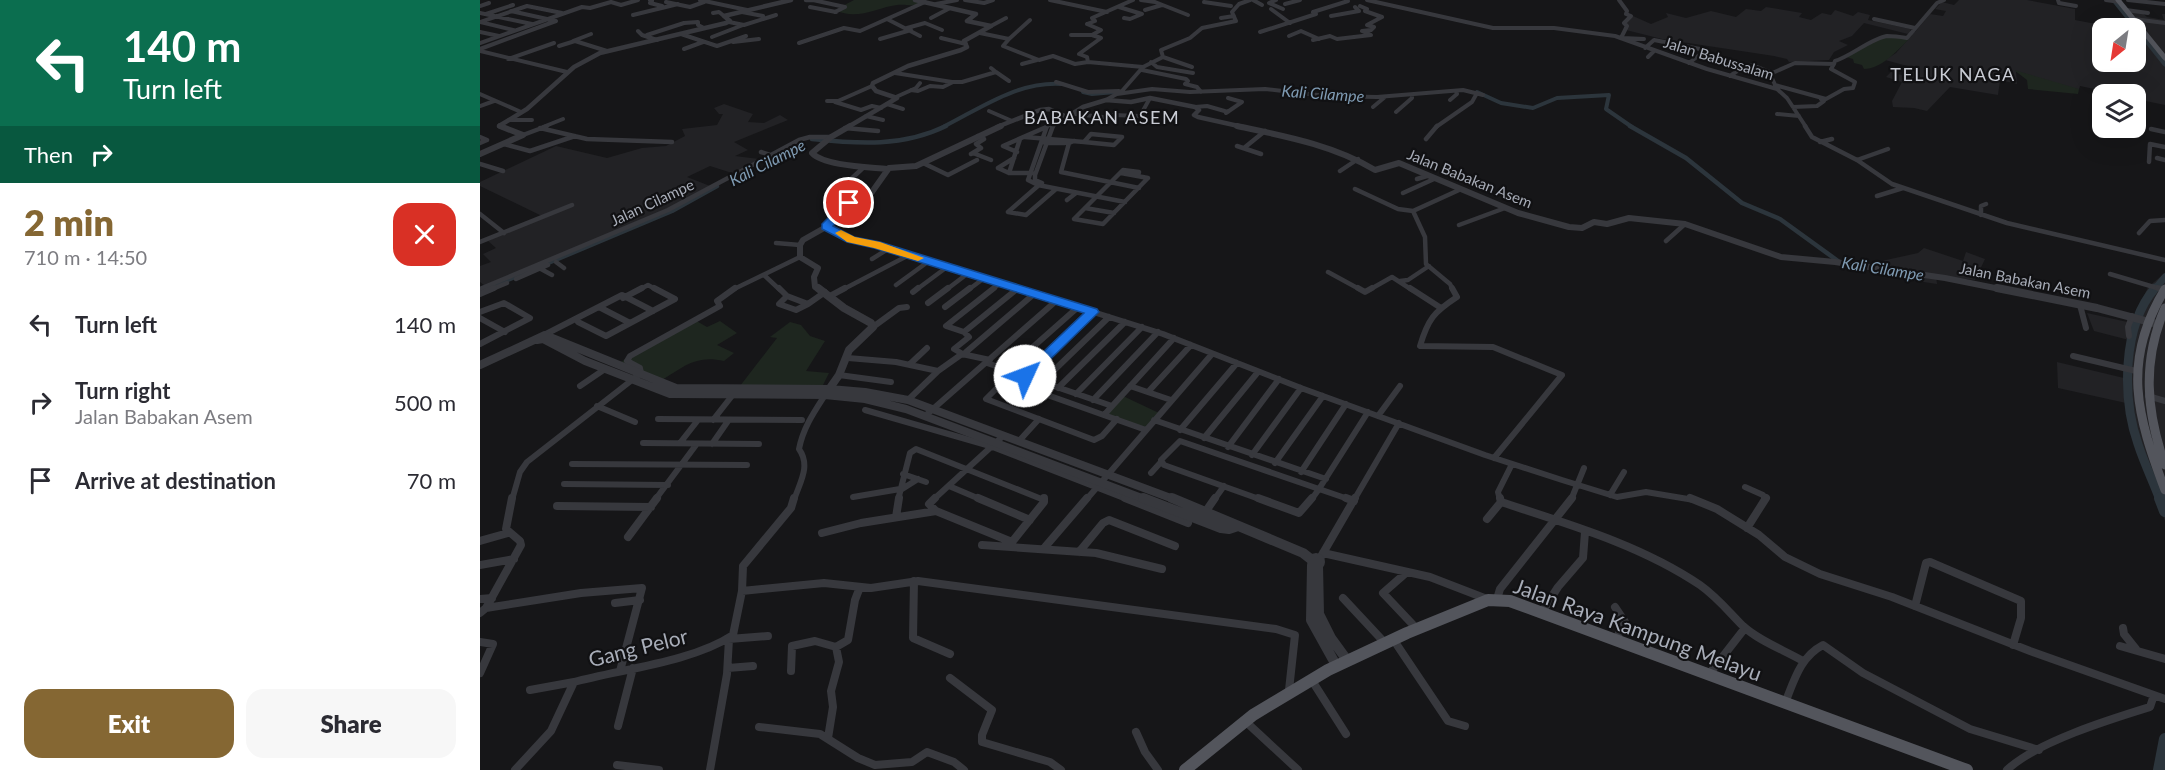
<!DOCTYPE html>
<meta charset="utf-8">
<style>
:root{--surface:#fff;--page:#f7f7f7;--text:#2b2b33;--muted:#7c7c81;--accent:#856733}
body{margin:0;font-family:Lato,sans-serif;background:var(--page);color:var(--text);height:100vh;display:flex;flex-direction:column;font-size:22px;white-space:nowrap}
*{box-sizing:border-box;margin:0}
p{font-size:20px;color:var(--muted)}
.icon{flex:none;width:33px;height:33px;fill:none;stroke:currentColor;stroke-width:2;stroke-linecap:round;stroke-linejoin:round}
.map{position:relative;flex:1;overflow:hidden}
.side{display:flex;flex-direction:column;background:var(--surface);width:480px}
.side>*{flex:none}
.guide{background:#0b6e4f;color:#fff;overflow:hidden}
.needle{width:39px;rotate:210deg}
.tools{position:absolute;left:1612px;top:18px;display:grid;gap:12px}
.tools a{display:grid;place-items:center;width:54px;height:54px;border-radius:12px;background:var(--surface);box-shadow:0 6px 24px #0002;font-size:30px}
.pin{position:absolute;display:grid;place-items:center;width:51px;height:51px;color:#fff;margin:-26px;border:3px solid #fff;border-radius:50%;box-shadow:0 2px 6px #0007}
.me{position:absolute;width:66px;margin:-33px;rotate:47deg;stroke-linejoin:round;filter:drop-shadow(0 0 4px #0008)}
.turn{display:flex;align-items:center;gap:21px;height:126px;padding:0 24px;font-size:27px}
.turn .icon{width:78px;height:78px;stroke-width:2.5}
.turn b{display:block;font-size:42px;line-height:51px}
.then{display:flex;align-items:center;height:57px;padding:0 24px;background:#0003;gap:12px;font-size:22px}
.round{display:grid;place-items:center;flex:none;width:63px;height:63px;border-radius:18px;background:var(--page)}
.head{display:flex;align-items:center;justify-content:space-between;height:102px;padding:0 24px}
h1{font-size:36px;font-weight:800;line-height:45px;color:var(--accent)}
.action{display:flex;gap:12px;margin-top:auto;padding:12px 24px}
.action a{flex:1;height:69px;border-radius:18px;background:var(--accent);color:#fff;font-size:24px;font-weight:800;line-height:69px;text-align:center}
.action a+a{background:var(--page);color:var(--text)}
ul{padding:0;list-style:none}
li{display:flex;align-items:center;gap:18px;height:78px;padding:0 24px}
li div{flex:1}
li b{display:block;font-size:22px}
li em{font-style:normal}
main{display:flex;flex:1;min-height:0}
.map>svg:first-child{display:block}
.built{fill:#222225}
.green{fill:#1e261f}
.lines{fill:none;stroke-linecap:round;stroke-linejoin:round}
.canal-far1{stroke:#2c353c;stroke-width:4}
.canal{stroke:#2c353c;stroke-width:4.5}
.river-far3{stroke:#2c353c;stroke-width:5}
.river-far2{stroke:#2c353c;stroke-width:7}
.river-far1{stroke:#2c353c;stroke-width:9}
.river{stroke:#2c353c;stroke-width:12}
.minor-far3{stroke:#37383d;stroke-width:4}
.minor-far2{stroke:#37383d;stroke-width:4.5}
.minor-far1{stroke:#37383d;stroke-width:6}
.minor{stroke:#37383d;stroke-width:8}
.tertiary-far3{stroke:#37383d;stroke-width:4.5}
.tertiary-far2{stroke:#37383d;stroke-width:6}
.tertiary-far1{stroke:#37383d;stroke-width:8}
.tertiary{stroke:#37383d;stroke-width:10}
.primary-far2{stroke:#53555c;stroke-width:5}
.primary-far1{stroke:#53555c;stroke-width:9}
.primary{stroke:#53555c;stroke-width:12}
.route{fill:#1a73e8;stroke:#114b97;stroke-width:1.5}
.slow{fill:#f59e0b}
.labels{text-anchor:middle;dominant-baseline:central;stroke-width:4.5;stroke-linejoin:round;paint-order:stroke}
.far-street-label{font-size:15px;fill:#a8adb8;stroke:#111113}
.far-water-label{font-size:16px;font-style:italic;fill:#7f9bb3;stroke:#111113}
.far-quarter-label{font-size:18px;letter-spacing:1.5px;fill:#c9ccd4;stroke:#111113}
.near-street-label{font-size:21px;fill:#a8adb8;stroke:#111113}
</style>
<main>
<section class="side">
<div class="guide">
<div class="turn"><svg class="icon" aria-label="left" viewBox="0 0 24 24"><path d="M17 20v-9H6M10 6l-5 5 5 5"/></svg><div><b>140 m</b>Turn left</div></div>
<div class="then">Then<svg class="icon" aria-label="right" viewBox="0 0 24 24"><path d="M7 20v-9h11M14 6l5 5-5 5"/></svg></div>
</div>
<div class="head"><div><h1>2 min</h1><p>710 m · 14:50</p></div><a class="round" style="background:#d93025;color:#fff"><svg class="icon" aria-label="close" viewBox="0 0 24 24"><path d="M6 6l12 12M18 6L6 18"/></svg></a></div>
<ul>
<li><svg class="icon" aria-label="left" viewBox="0 0 24 24"><path d="M17 20v-9H6M10 6l-5 5 5 5"/></svg><div><b>Turn left</b></div><em>140 m</em></li>
<li><svg class="icon" aria-label="right" viewBox="0 0 24 24"><path d="M7 20v-9h11M14 6l5 5-5 5"/></svg><div><b>Turn right</b><p>Jalan Babakan Asem</p></div><em>500 m</em></li>
<li><svg class="icon" aria-label="arrive" viewBox="0 0 24 24"><path d="M6 21V4h12l-3 4 3 4H6"/></svg><div><b>Arrive at destination</b></div><em>70 m</em></li>
</ul>
<div class="action"><a>Exit</a><a>Share</a></div>
</section>
<div class="map">
<svg width="1685" height="770" viewBox="0 0 1685 770">
<rect width="100%" height="100%" fill="#161618"/>
<path class="built" d="M1479,0H1547L1595,9V20L1637,28H1623V62H1656L1657,32L1636,5L1661,12L1667,17L1684,20L1682,14H1685V105L1656,99V94H1638L1600,86L1599,89H1594L1536,71L1537,84L1520,80L1518,95L1470,87L1447,111L1434,108L1413,107L1412,101L1422,82L1406,77L1411,72L1428,77L1435,68L1405,60L1416,53L1432,35L1384,23L1372,36L1359,41L1368,45L1354,52L1349,60L1309,62L1307,59L1294,56L1182,39L1146,30L1145,23L1153,16L1171,24L1188,17L1186,13L1206,18L1231,11L1256,17L1266,9L1281,11L1286,7L1322,13L1319,17L1331,20L1342,13L1351,15L1355,10L1373,16L1378,12L1390,15L1388,20L1431,29L1430,31L1435,32L1450,14L1463,16L1466,11L1455,9L1462,2L1474,5Z
M244,104L273,114L268,122L284,123L300,115L308,120L254,142L268,150L255,156L279,159L252,173L230,166L207,177L230,186L191,207L5,286L0,282V266L11,262L3,254L16,248L8,241L62,216L0,186V182L76,146L127,158L162,148L186,146L205,136L202,129L237,125L243,114H239L234,108Z
M1444,248L1483,261L1486,252L1505,259L1495,280L1456,276L1457,284L1410,277L1398,266L1397,262L1438,253Z
M1685,273V521L1654,439L1646,403L1578,388L1577,362L1644,378L1649,340L1614,331L1607,313L1652,323L1668,287Z"/>
<path class="green" d="M374,0H435L445,2C432,8 429,4 417,5C395,8 377,21 355,10Z
M1406,34L1429,39C1417,51 1401,69 1384,69L1382,65L1374,63L1373,59L1366,57Z
M1534,70L1599,89L1598,94L1548,89L1547,80Z
M213,319L227,327L240,321L257,333L237,345L254,353L244,361C216,355 205,366 182,380L141,362L157,350Z
M310,322L321,325L330,336L345,341L326,371L349,373L342,387L260,386L297,338L290,337Z
M643,396L679,413L666,428L626,414Z"/>
<g class="lines">
<path class="canal-far1" d="M603,92L612,94L635,92
M997,92L1021,103L1053,108L1077,98L1129,95L1126,109L1152,127
M463,127C501,108 538,81 582,84"/>
<path class="canal" d="M1150,126L1206,158L1262,203L1300,219L1358,261
M332,139C379,144 423,147 466,126
M61,266L192,211L237,186
M9,288L49,271"/>
<path class="river-far3" d="M1634,0L1685,64"/>
<path class="river-far2" d="M1674,290L1685,277"/>
<path class="river-far1" d="M1675,288C1642,326 1642,398 1658,444C1664,463 1673,481 1680,500"/>
<path class="river" d="M1680,498L1685,511
M1679,770L1685,739"/>
<path class="minor-far3" d="M170,0L172,1L170,3L182,6
M220,0L267,10
M333,0L365,7L355,12
M485,0L504,3L513,0
M570,0L627,12
M661,0L675,2L708,15
M773,0L782,5
M796,0L789,3L803,9
M887,0L1013,28H1074L1135,36L1227,69L1297,89L1307,98L1326,127
M1139,0L1147,11L1146,14L1151,16L1144,23L1147,26L1141,38
M1578,0L1579,3L1596,6
M1626,0L1640,2
M1648,0L1685,4
M186,2L210,7L224,2
M724,2L751,6
M456,4L477,0
M805,4L820,0
M0,6L9,3
M330,7L356,12
M639,7L662,14L650,19L644,18
M791,9L810,23
M665,10L682,5
M1646,10L1668,13
M262,12L283,16
M0,13L52,24
M233,13L239,12L244,16
M6,14L33,5
M153,15L198,4
M851,16L879,11L875,7
M451,18L470,8
M741,18L754,16
M407,19L440,36
M1394,19L1435,28
M1654,19L1685,23
M0,22L47,6L82,13
M0,22L33,30
M249,22L264,25L296,15
M607,24L621,30L612,35L621,38L599,54L607,57L608,62
M607,24L615,21L612,18L653,0
M511,26L526,18
M427,28L445,23L462,30
M158,31L162,35L177,40
M0,32L19,36
M780,32L836,14L833,12L868,1L866,0
M500,33L529,39L523,46L559,60L573,56L595,64L608,62L663,67
M201,34L237,46L266,36
M167,35L204,23L218,22V25L224,28
M591,35H612
M809,36L821,31L839,39
M232,37L263,25
M461,38L486,44
M1143,38L1164,39
M400,39L431,30
M529,39L550,20
M833,40L850,36L857,39L891,35L882,31L891,30L894,27L887,25L902,17L885,11L887,9L880,6
M93,41L111,34
M253,42L279,39
M0,43L102,7L110,8L131,2L141,5L158,0
M319,43L364,28L380,31L445,2
M79,46L95,41L127,51
M1165,48L1174,40L1220,49L1222,53L1209,63
M0,49L76,21L31,11
M204,49L223,42
M0,51L87,72
M683,57L712,67
M1168,57L1174,51
M28,59L74,43
M671,62L677,67L713,73
M542,64L557,60
M1272,65L1293,73
M662,70L706,79L708,81L705,84L717,87L721,92
M516,72L529,81
M415,73L472,82
M1250,76L1263,67L1274,66
M576,82L608,92L639,91
M1295,85L1346,99L1364,89L1373,88L1375,82L1351,69L1354,64
M1297,89L1290,74L1315,63L1354,64L1355,61C1371,56 1392,38 1407,36C1414,36 1421,37 1427,38L1457,3L1464,0
M431,90L438,91L450,86L463,87L473,82H482L516,72L511,68
M0,94L41,112
M637,94L672,89L710,92L785,89L846,96L897,97L983,90L1003,95
M416,97L436,88L440,83
M626,100L642,91L663,67L683,57L681,50L710,38L722,28L756,21L752,12L759,4L770,0
M970,100L977,94L976,91
M347,101H358L392,86
M355,102L381,110L392,106L401,108
M407,104L423,109
M0,106L14,101
M715,107L727,106L748,112
M893,107L905,97
M1313,107L1337,106L1344,101L1341,99
M509,111L532,121
M916,112L932,98V95
M746,113L762,102L748,98
M595,114L632,118
M1297,114L1319,116
M386,116L403,120
M630,118L633,115L660,116L670,98
M29,120H52
M63,127L83,119
M566,127L579,119
M572,127L577,122
M956,127L992,102L997,93"/>
<path class="minor-far2" d="M567,126L548,180L558,185L645,202
M1325,126L1332,137L1377,160L1412,184L1527,223L1685,260
M60,128L107,139L192,142
M365,128L398,131
M1671,129L1685,132
M611,134L642,137L634,145L604,142Z
M43,135L67,126
M0,137L7,140L0,143
M545,137L604,142
M946,139L957,126
M594,141L589,143L581,172L659,188
M1340,142L1352,139
M565,143H585
M24,144L50,151L95,136
M757,146L781,154
M764,148L785,131
M281,152L290,155
M537,152L523,146L564,128
M493,153L511,160
M491,154L501,148L496,144L504,139L498,136
M1677,158L1685,160
M1377,160L1408,149
M1669,162L1670,144L1685,147
M443,163L468,175L497,160
M0,164L23,171
M518,168L529,173H552
M518,168L534,158
M860,171L878,159
M529,173L540,139
M641,173L668,178L623,224L594,219L643,170L659,172L658,176
M937,179L947,176
M370,180L384,167
M562,183L555,180V175L573,126
M559,185L528,212L546,215L576,189
M875,189L918,209L933,211
M923,193L954,179
M1397,196L1423,188
M587,200L596,193
M605,208L634,213
M0,214L24,233
M1501,215V206L1506,204
M979,225L1025,208
M346,227L371,240L396,244L542,290
M1659,233L1670,221L1685,220
M1186,241L1205,224
M0,242L92,205
M296,243L320,245
M392,259L408,249
M76,262L84,268
M61,269L72,275
M848,272L881,290
M1630,274L1684,290
M284,275L300,290
M36,279L68,265
M920,281L928,280L949,266
M416,285L449,261
M0,289L188,210L319,140L330,137H351
M10,290L27,283
M159,290L168,285L177,290
M252,290L320,257
M362,290L429,255
M436,290L467,267
M466,290L487,274
M488,290L503,279
M512,290L519,284
M889,290L912,277L932,290
M973,290L970,284L946,264L945,237L933,211L979,190"/>
<path class="minor-far1" d="M174,288L195,299
M299,288L307,296
M514,288L466,326L484,332L537,289
M537,288L683,334L821,388L1005,455L1082,480L1137,497L1166,492L1214,500
M878,288L885,292L892,288
M930,288L961,308
M972,288L977,297C954,312 948,319 940,346L1013,347L1082,375L1014,458
M1678,288L1684,290
M433,292L438,288
M0,294L14,288
M307,296L328,304L316,310L299,304Z
M350,296L365,288
M143,298L162,288
M448,303L468,288
M328,304L345,292
M1600,305L1606,328
M119,307L150,323
M465,307L490,288
M0,312L24,303L50,318L0,344
M0,318L25,332
M98,322L126,336L195,299
M393,327L419,308L427,307
M64,335L142,295L173,311
M1649,336L1648,327L1652,316
M486,352L554,294
M481,353L474,349L489,337L484,332
M1593,356L1656,371
M368,358L416,362L458,371L428,400
M507,363L632,406
M430,364L447,348
M527,370L597,308
M458,371L482,354L510,360
M533,372L506,399L614,440L622,436L637,419
M359,375L411,382
M545,376L613,312
M525,380L666,430
M562,382L629,317
M100,386L125,369
M650,386L691,400
M578,388L645,322
M668,392L711,345
M596,394L662,327
M1668,396L1685,401
M613,400L678,332
M117,406L155,422
M385,410L510,446L649,500
M624,415L694,338
M445,416L576,301
M898,416L920,386
M178,419L322,420
M233,420L255,392
M674,420L846,479
M700,430L757,363
M724,438L778,372
M539,441L559,419
M163,443L279,444
M200,443L218,420
M232,444L248,421
M748,447L799,379
M772,455L821,388
M795,463L843,396
M92,464L267,465
M821,472L866,404
M671,473L681,462
M423,474L446,482
M84,484L188,485
M469,486L502,500
M1265,487L1283,495L1285,500
M839,489L871,500
M839,489L888,412
M419,491L438,479
M1130,495L1144,472
M373,497L420,489
M32,500L40,472L47,462L161,373L160,368L147,361L150,356L240,306L237,301L255,288
M175,500L216,445
M314,500C320,482 331,466 319,449C323,428 334,412 345,395
M418,500L430,453L436,449L564,500
M453,500L523,436
M606,500L732,354
M734,500L744,486
M782,500L684,465L681,460L700,441L839,489
M831,500L839,489
M874,500L919,423
M1020,500L1018,492L1032,464
M1091,500L1104,468"/>
<path class="minor" d="M455,498L449,504L456,511L532,542L531,546
M498,498L550,520
M645,498L708,523
M778,498L819,513L832,498
M866,498L874,501
M1020,498L1021,502
M1210,498L1237,509L1279,535L1305,557L1340,574L1412,597L1550,651L1685,699
M77,506L171,507
M726,511L735,498
M416,517L419,498
M1007,519L1021,502C1088,524 1161,545 1220,585C1237,597 1249,612 1263,626C1279,641 1304,650 1323,661
M1267,528L1286,498
M342,533L381,523L456,511
M148,537L177,498
M0,541L28,533
M532,542L564,502V498
M502,545L616,553L682,569
M565,547L607,498
M599,552L623,523L629,520L695,546
M843,553L950,577L1007,599
M839,560L875,498
M0,565L34,559
M927,572L903,593L937,629
M434,581L433,638L470,654
M262,591L344,583L391,588L438,581L796,629L815,635L809,690
M863,598L905,643
M0,599L12,598
M1017,599L1020,589L1092,498
M135,603L160,600
M1435,606L1446,563L1450,562L1541,601V618L1533,645
M1135,607L1145,622L1136,639
M6,608L101,593L162,588L140,671
M1062,612L1078,587L1103,558L1105,532
M0,613L6,608L41,545L40,541L26,529L32,498
M1643,628L1644,634L1656,649
M913,639L968,721L985,726
M0,642L13,644L0,673
M1640,646L1685,659
M248,668L273,666
M311,671L312,646L335,641L356,647L368,640L375,600L380,587
M1230,673L1265,628
M470,678L512,710L502,735V742L570,762L581,770
M831,679L866,734
M50,690L94,682
M1305,703C1314,681 1320,657 1343,645L1383,673L1490,729L1559,750
M765,721L818,770
M138,726L153,668
M279,727L340,734L378,758L395,765L432,762L447,752L474,762L484,770
M656,732L665,752L678,770
M348,738L353,707L351,691L359,662L356,647
M137,765L179,770
M35,770L71,731L94,682C142,669 212,662 253,635L262,591L263,566L311,508L314,498
M230,770L247,674L249,639L288,636
M1527,770C1556,742 1631,719 1670,707L1674,695"/>
<path class="tertiary-far3" d="M326,0H333
M435,0L496,14L487,21L511,26
M22,127L19,126L47,109L94,67L120,53L246,23L250,21L244,16L311,0
M368,127L417,98L396,91L392,86L393,83L428,66L481,50L487,47L484,41L511,26
M517,127L560,110L569,109L587,117L603,107L626,100L651,102L670,98L715,107L719,110L714,115L718,117L763,127"/>
<path class="tertiary-far2" d="M370,126L351,137L332,153C344,166 389,167 407,169
M757,126C804,136 853,145 895,170L919,163L1038,213L1089,227L1102,228L1114,222L1127,224L1149,218L1205,224L1301,257L1355,262L1465,278L1525,290
M0,154L43,135L20,126
M341,290L335,287L334,277L338,268L320,257V245L323,240L346,227L369,203L387,199L409,168L436,166L521,126"/>
<path class="tertiary-far1" d="M338,288L364,308L391,323L393,327L369,350L359,375L345,395
M1517,288L1617,308L1677,324
M57,340L63,339L105,361L190,394L345,395L385,399L426,409L667,500
M0,365L65,335L196,388L350,389L385,392L428,400L696,500"/>
<path class="tertiary" d="M663,498L741,528L749,529L758,526
M692,498L823,553L832,560
M832 562a4 4 0 1 1 8 0a4 4 0 1 1-8 0Z
M832,565L831,620L856,665
M838,565L839,614L851,638L867,660"/>
<path class="primary-far2" d="M1638,0L1685,58"/>
<path class="primary-far1" d="M1685,289C1641,361 1657,416 1685,490
M1685,308C1662,361 1666,411 1685,465"/>
<path class="primary" d="M705,770L773,715L848,670L927,633L1008,600L1030,601L1487,770"/>
</g>
<path class="route" d="M369,200L374,203L353,226L374,237L400,242L617,309L619,312L550,379H541L539,376L541,373L604,313L394,248L367,242L342,229V224L365,201Z"/>
<path class="slow" d="M361,230L375,237L400,242L444,258L438,261L394,248L367,242L355,233Z"/>
<g class="labels">
<g class="far-street-label">
<text transform="translate(1239 58) rotate(17)">Jalan Babussalam</text>
<text transform="translate(990 178) rotate(22)">Jalan Babakan Asem</text>
<text transform="translate(172 202) rotate(-25)">Jalan Cilampe</text>
<text transform="translate(1545 280) rotate(11)">Jalan Babakan Asem</text>
</g>
<g class="far-water-label">
<text transform="translate(843 93) rotate(4)">Kali Cilampe</text>
<text transform="translate(287 162) rotate(-27)">Kali Cilampe</text>
<text transform="translate(1403 268) rotate(9)">Kali Cilampe</text>
</g>
<g class="far-quarter-label">
<text x="1473" y="74">TELUK NAGA</text>
<text x="622" y="117">BABAKAN ASEM</text>
</g>
<g class="near-street-label">
<text transform="translate(1158 629) rotate(20)">Jalan Raya Kampung Melayu</text>
<text transform="translate(158 647) rotate(-14)">Gang Pelor</text>
</g>
</g>
</svg>
<div class="tools">
<a><svg class="needle" viewBox="-14 -14 28 28"><path d="M0-13l5 13h-10z" fill="#e53935"/><path d="M0 13l5-13h-10z" fill="#7c7c81"/></svg></a>
<a><svg class="icon" aria-label="layers" viewBox="0 0 24 24"><path d="M12 4l9 5-9 5-9-5zM3 14l9 5 9-5"/></svg></a>
</div>
<div class="pin" style="left:369px;top:203px;background:#d93025"><svg class="icon" aria-label="arrive" viewBox="0 0 24 24"><path d="M6 21V4h12l-3 4 3 4H6"/></svg></div>
<svg class="me" style="left:545px;top:376px" viewBox="-20 -20 40 40"><circle r="19" fill="#fff"/><path d="M0-13L10 11 0 6-10 11z" fill="#1a73e8"/></svg>
</div>
</main>
